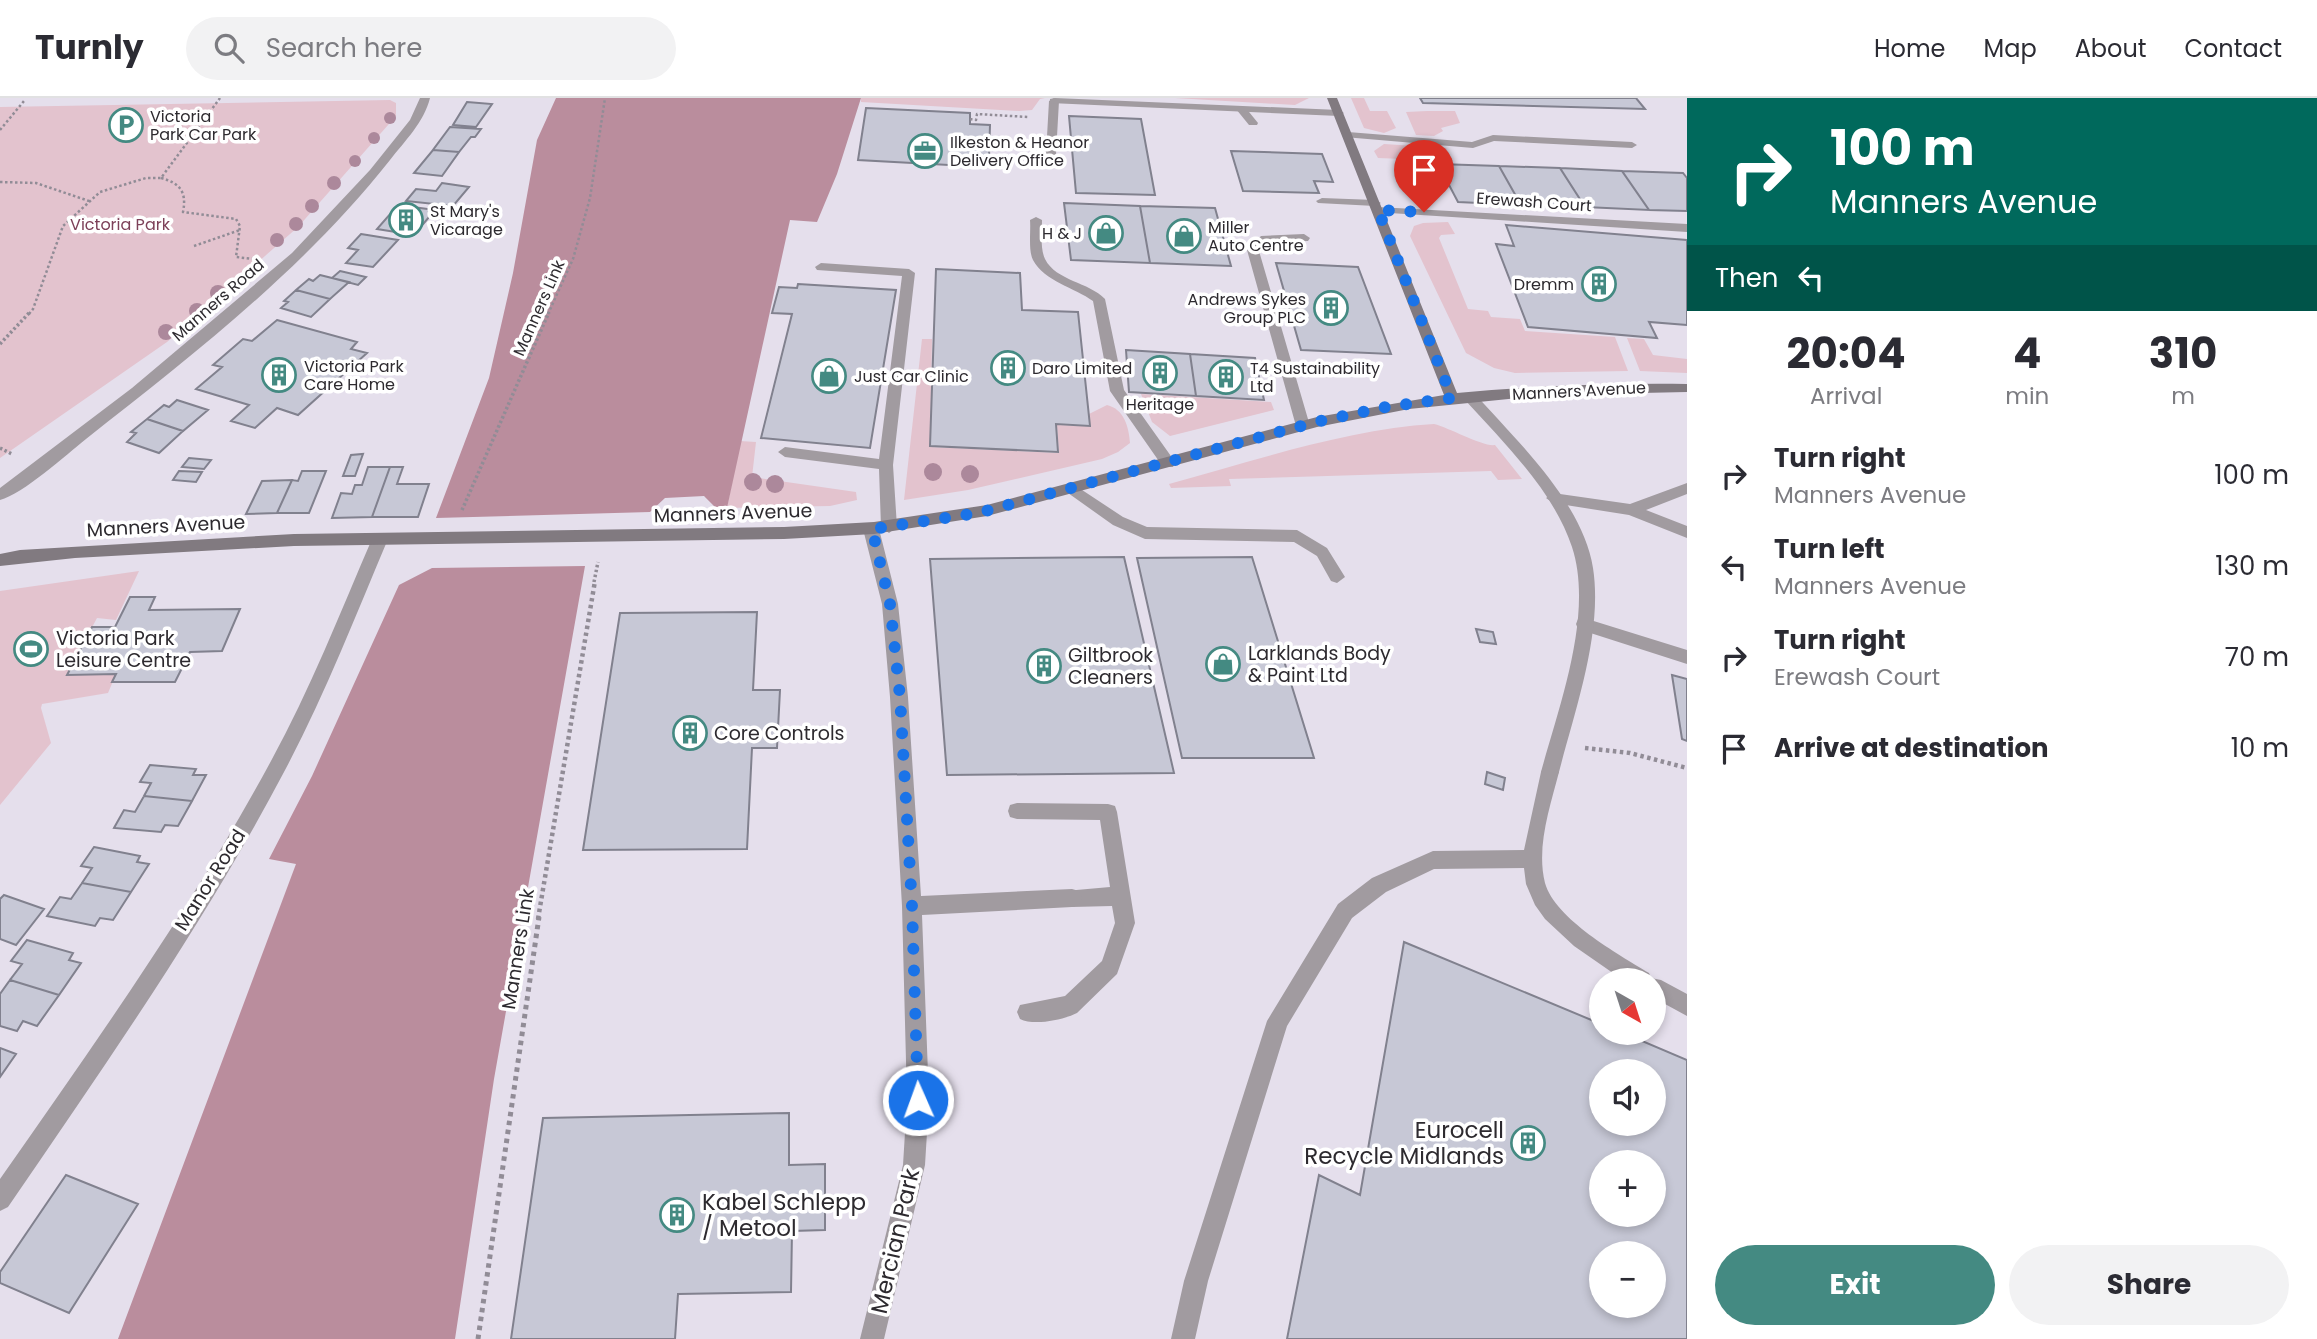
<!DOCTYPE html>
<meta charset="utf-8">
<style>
:root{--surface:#fff;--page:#f2f2f3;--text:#2b2b33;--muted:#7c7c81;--line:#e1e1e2;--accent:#448a82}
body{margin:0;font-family:Poppins,sans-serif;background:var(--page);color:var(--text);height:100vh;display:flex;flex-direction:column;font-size:26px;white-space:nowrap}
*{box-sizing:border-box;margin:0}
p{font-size:23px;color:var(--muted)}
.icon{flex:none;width:38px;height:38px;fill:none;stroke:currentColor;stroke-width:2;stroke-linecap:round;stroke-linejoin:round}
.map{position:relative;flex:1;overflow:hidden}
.details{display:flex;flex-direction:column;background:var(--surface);width:630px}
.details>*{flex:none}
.top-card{background:#00695c;color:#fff;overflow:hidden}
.needle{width:46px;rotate:141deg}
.controls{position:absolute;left:1589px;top:870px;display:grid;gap:14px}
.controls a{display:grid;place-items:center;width:77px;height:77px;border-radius:50%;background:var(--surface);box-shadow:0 4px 10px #0003;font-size:35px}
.pin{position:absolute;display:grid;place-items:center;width:60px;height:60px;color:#fff;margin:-72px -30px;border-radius:50% 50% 50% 0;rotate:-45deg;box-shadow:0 0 7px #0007}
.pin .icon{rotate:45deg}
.me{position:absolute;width:77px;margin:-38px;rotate:358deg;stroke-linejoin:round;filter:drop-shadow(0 0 5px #0008)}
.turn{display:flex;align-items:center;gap:24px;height:147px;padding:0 28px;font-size:32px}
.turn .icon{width:91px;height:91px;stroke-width:2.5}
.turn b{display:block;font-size:49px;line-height:60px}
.then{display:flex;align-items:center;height:66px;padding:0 28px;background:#0003;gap:14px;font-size:26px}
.eta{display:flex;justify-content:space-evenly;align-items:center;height:119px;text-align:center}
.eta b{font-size:42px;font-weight:700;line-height:49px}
.cta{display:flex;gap:14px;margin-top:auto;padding:14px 28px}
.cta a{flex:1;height:80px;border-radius:42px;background:var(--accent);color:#fff;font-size:28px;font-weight:700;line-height:80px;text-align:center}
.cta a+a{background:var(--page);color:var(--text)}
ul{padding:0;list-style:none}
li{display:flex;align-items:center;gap:21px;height:91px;padding:0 28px}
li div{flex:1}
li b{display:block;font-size:26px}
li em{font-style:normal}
header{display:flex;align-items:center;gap:42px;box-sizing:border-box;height:98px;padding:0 35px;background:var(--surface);border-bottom:2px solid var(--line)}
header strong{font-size:33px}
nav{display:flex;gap:38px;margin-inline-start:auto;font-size:24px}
.search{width:490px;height:63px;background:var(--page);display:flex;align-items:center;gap:18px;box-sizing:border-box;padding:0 24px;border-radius:38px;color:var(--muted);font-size:26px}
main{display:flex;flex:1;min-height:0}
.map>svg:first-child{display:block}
.green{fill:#e3c3ce}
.forest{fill:#ba8d9d}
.building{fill:#c7c8d6;stroke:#81818e;stroke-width:2;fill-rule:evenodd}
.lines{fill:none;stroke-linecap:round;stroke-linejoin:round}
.path-far3{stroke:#918c96;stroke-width:2.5;stroke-dasharray:2.5 2.5;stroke-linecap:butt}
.path-far2{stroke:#918c96;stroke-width:3.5;stroke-dasharray:2.5 2.5;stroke-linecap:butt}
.path-far1{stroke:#918c96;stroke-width:4.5;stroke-dasharray:3.5 3.5;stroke-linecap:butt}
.path{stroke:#918c96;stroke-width:5;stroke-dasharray:4.5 4.5;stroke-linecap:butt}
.lane{fill:#a19ba0;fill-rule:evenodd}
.street{fill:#a19ba0;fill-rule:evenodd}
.secondary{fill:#817a80;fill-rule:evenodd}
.tree{fill:#ac889b}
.route{stroke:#1a73e8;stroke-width:12;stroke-dasharray:0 21.6}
.labels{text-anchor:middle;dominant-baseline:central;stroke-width:7;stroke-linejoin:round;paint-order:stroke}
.far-poi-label{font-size:16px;fill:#2d2a2f;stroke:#fff;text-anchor:start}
.far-street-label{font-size:16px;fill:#2d2a2f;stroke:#fff}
.far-park-label{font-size:16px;fill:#7d4159;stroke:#fff}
.street-label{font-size:19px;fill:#2d2a2f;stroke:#fff}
.poi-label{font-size:19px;fill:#2d2a2f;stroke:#fff;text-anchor:start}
.near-poi-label{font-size:23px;fill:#2d2a2f;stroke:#fff;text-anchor:end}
.near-street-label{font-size:23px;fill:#2d2a2f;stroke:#fff}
</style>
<header>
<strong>Turnly</strong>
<div class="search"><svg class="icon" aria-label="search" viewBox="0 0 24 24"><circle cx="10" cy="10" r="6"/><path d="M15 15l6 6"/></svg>Search here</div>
<nav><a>Home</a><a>Map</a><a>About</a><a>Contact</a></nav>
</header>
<main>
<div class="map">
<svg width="1687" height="1241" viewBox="0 0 1687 1241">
<rect width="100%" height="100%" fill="#e5dfec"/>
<path class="green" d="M861,0H1045L1040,1L1032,12L1019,13L861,4Z
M1175,0H1309L1295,7Z
M1351,0H1364L1370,13H1387L1396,30L1384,35L1364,30Z
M390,2L396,5V18L298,129L167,244L0,360V9Z
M1427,13H1455L1460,25L1441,30L1443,33L1434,38L1416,37L1406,14Z
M1384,46L1446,50L1453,63L1378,60L1374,53Z
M1448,124L1455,136L1441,137L1439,140L1468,211L1488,213L1491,219L1520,221L1525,233L1615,239L1628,273L1515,275L1494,270L1466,255L1410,138L1414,128L1423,125Z
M1627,240L1644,241L1653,257L1687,261V275L1640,273Z
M922,241H932L930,349L1059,355L1057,327L1090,328L1089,316L1107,307C1124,311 1129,329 1130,345L1118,354L1102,361L968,392L904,402Z
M1141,296L1271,304L1274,312L1170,338L1152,324Z
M1434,326C1450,330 1483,349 1495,347L1522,381L1498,382L1491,373L1229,381L1231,388L1171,390L1169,386C1253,363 1348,331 1434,326Z
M740,343L756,344L752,379L856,394L857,402L830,408L727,410Z
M139,473L116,522L97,520L67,576H116L108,595L42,606L41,610L51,645L0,707V493Z"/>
<path class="forest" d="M556,0H861L837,76L817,124L790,122L727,410L715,409L704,398L665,400L650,414L436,420L489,280L513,175L537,42Z
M585,468L494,981L455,1241H118L296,766L269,761L312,678L399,487L432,470Z"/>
<path class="building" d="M1420,0H1636L1645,11L1423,5Z
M467,4L492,6L476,29L453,27Z
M866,10L970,15V26L990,27L989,59L968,58L967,68L858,62Z
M1069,18L1141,21L1155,97L1076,95Z
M450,29L481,31L475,39H471L459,54L433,52Z
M433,52L459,54L442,78L414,75Z
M1231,53L1322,56L1333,84L1314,83L1319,95L1243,93Z
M1438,66L1499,68L1521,107L1458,104Z
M1499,68L1560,70L1585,109L1521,107Z
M1560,70L1622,73L1649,112L1585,109Z
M1622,73L1683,75L1687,80V113L1649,112Z
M442,85L469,89L453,108L406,103L416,91L436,93Z
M1064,105L1140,108L1150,165L1071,162Z
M398,107L435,112L414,137L377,131Z
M1140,108L1215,110L1231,168L1150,165Z
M1506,127L1687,142V227L1649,224L1657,240L1528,229L1496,146L1514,148Z
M361,136L398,142L373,169L346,165L358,152L348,150Z
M1276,165L1358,169L1391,256L1301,252Z
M936,171L1020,175L1022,212L1078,214L1090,328L1056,326L1058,354L930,348Z
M340,173L366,179L358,187L332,180Z
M320,177L332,180L349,184L330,201L296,192L309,181L313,183Z
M798,186L896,192L870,350L761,340L792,216L772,215L779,189L797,190Z
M296,192L330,201L311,219L281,210L288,204L284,203Z
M277,222L357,244L351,251L367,255L298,317L277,310L255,330L231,323L249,307L196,291L222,269L213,267L243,241L252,243Z
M1126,252L1190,256L1196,298L1129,294Z
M1190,256L1255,260L1264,302L1196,298Z
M177,302L208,312L183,333L147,321L164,307L169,309Z
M147,321L183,333L159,355L127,344L136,335L131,334Z
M363,356L355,378H343L351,357Z
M189,360L211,362L204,371L182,369Z
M368,369H390L372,419L332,420L341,395L352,396L355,387H362Z
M390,369H403L397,386H429L418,419H372Z
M179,373L202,374L196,384L173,382Z
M302,373H326L309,415H277L292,382L298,383Z
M292,382L277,415L246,416L262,383Z
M1124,459L1174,675L947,677L930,461Z
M1252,459L1314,660H1182L1137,460Z
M130,499H155L149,512L240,511L222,553L190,554L175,584H112L116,576L67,577L92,529H115Z
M757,514L753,592H780L777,650H752L747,751L583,752L620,515Z
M1476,531L1493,534L1496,546L1480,544Z
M1672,577L1687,581V643L1682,641Z
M150,667L196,671L193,677H206L192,703L144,698L151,685L140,684Z
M1487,674L1505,680L1503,692L1485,686Z
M144,698L192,703L178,728L165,727L161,734L114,730L124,712L135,714Z
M94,749L140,758L137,764L149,766L131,794L82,785L92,770L81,768Z
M82,785L131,794L113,822L100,820L95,828L47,818L60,799L71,801Z
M4,797L44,811L16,847L0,841V801Z
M27,842L73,855L69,862L81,865L59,897L10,882L22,866L11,863Z
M1404,844L1601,926V934H1621L1687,962V1241H1287L1319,1077L1360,1097ZM1601,973H1654V1026H1601ZM1601,1064H1654V1116H1601ZM1601,1155H1654V1208H1601Z
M10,882L59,897L37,928L23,923L17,933L0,928V896Z
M0,950L16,956L0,979Z
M789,1015V1067L825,1066V1132L792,1133L791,1194L678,1196L675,1241H511L543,1020Z
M66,1077L138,1106L69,1215L0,1185V1174Z"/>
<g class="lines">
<path class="path-far3" d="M970,21L976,22L977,16L1028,19
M0,32L24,3
M161,80C180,85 187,94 183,114L236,121L240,128L236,159L253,161
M0,84L36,85L89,103
M194,148L240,132
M29,216L33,211L63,128L100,94L146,80H161L220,0
M548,216L573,161L590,100L605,0"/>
<path class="path-far2" d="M0,246L30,214
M0,350L12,356
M462,412L549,214
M594,484L598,464"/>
<path class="path-far1" d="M1585,650L1630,655L1687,670
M538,821L595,483"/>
<path class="path" d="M478,1241L539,819"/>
<path class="lane" d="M1054,0L1059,3L1056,56L1051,59L1046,56L1049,3Z
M1237,9H1245L1258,25L1257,27H1249L1236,11Z
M1348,34L1472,44L1493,37L1632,44L1637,47L1632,50L1494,43L1473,50L1344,39V35Z
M1322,100L1375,102L1381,105L1375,108L1318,105L1316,103Z
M1378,109L1687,126V134L1374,114L1372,112Z
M1036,119L1042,122C1042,133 1040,151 1045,161C1056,183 1089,184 1105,201L1124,292L1173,361L1175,365L1173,369H1163L1110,293L1093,203C1075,190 1044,183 1033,162C1028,152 1031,133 1030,122Z
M1304,136L1310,140L1308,143L1268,144L1259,153L1310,328L1303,333L1296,328L1247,152L1261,138Z
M821,165L909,171L915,175L893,367L897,429L889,435L881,429L879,371L785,359L778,354L785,349L879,361L902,178L817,172L815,169Z
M1687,385V396L1646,412L1687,428V440L1629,417L1553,405L1546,400L1553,395L1630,406Z
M1073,386L1123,419L1147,429L1297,432L1327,450L1345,479L1337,485L1331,483L1317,458L1294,444L1145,441L1113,427L1068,395L1066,391Z
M1584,520L1687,552V566L1578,531L1576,526L1578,521Z
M1550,666L1556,668L1559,674C1550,709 1536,749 1545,785C1555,821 1618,856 1649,875L1651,880L1661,882L1687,896V918L1654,900V882H1623L1574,848L1545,821L1535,807L1526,786L1524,770L1434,771L1386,794L1352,820L1287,928L1208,1183L1195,1241H1171L1184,1183L1267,923L1338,806L1372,780L1433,753L1524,752L1541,674L1544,668Z
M1017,705L1108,706L1115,708L1117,714L1135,825L1117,876L1077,915C1063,922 1034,928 1020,921L1017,914L1020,907L1065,898L1102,863L1115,825L1112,808L1072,809L1065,807L1062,800L1065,793L1110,789L1100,722L1017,721L1010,719L1008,713L1010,707Z
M918,991L926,994L929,1002L925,1067L884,1241H860L903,1067L907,1002L910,994Z"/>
<path class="street" d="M420,0H430C424,24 405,43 390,62C305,170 193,257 86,341C66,357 23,396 0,402V390L132,290L292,155L370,72L410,22Z
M1055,0L1339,12L1344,15L1339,18L1050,5V1Z
M1470,294L1475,296C1517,343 1583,405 1593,470C1603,534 1575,612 1559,674L1556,680L1550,682L1544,680L1541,674C1559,608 1594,516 1572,449C1553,392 1504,345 1465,302L1463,299Z
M871,425L879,431L898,506L908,599L921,798L1072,791L1079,793L1082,800L1079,807L1072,809L922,817L929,1002L926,1010L918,1013L910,1010L907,1002L902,808L890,599L882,506L863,431Z
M380,435L388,441C355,519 324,599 284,674C204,826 105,967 8,1109L0,1113V1081C95,945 192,809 271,663C310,592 340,515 372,441Z"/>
<path class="secondary" d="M1327,0H1337L1457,295C1534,288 1610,285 1687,286V294L1548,297L1409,311L1317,329L987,418L874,436L784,441L294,448L75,460L0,468V456L20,452L294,436L784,429L874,424L987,407L1317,319L1444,297Z"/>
</g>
<g class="tree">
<circle cx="390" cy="20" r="6"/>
<circle cx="374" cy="40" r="6"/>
<circle cx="355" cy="63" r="6"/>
<circle cx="334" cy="85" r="7"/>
<circle cx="312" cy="108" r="7"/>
<circle cx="296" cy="126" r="7"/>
<circle cx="277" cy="142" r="7"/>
<circle cx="218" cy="195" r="8"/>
<circle cx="197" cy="213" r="8"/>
<circle cx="166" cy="234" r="8"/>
<circle cx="933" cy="374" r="9"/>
<circle cx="970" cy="376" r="9"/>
<circle cx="753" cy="384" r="9"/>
<circle cx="775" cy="386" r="9"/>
</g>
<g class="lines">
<path class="route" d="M918,1002L912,808L900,599L890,506L872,431L978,415L1316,324L1386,309L1452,300L1378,112L1424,114"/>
</g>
<defs>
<g id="parking-ring" transform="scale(1.75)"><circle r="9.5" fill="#fff" stroke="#448a82" stroke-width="1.5"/><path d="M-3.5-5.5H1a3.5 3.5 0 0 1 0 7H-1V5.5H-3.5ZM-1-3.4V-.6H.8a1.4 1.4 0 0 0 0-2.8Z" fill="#448a82"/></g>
<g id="office-ring" transform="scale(1.75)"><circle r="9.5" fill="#fff" stroke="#448a82" stroke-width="1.5"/><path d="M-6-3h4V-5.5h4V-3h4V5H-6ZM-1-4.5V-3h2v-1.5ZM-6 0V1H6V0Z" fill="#448a82"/></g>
<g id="building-ring" transform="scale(1.75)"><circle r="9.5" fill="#fff" stroke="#448a82" stroke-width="1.5"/><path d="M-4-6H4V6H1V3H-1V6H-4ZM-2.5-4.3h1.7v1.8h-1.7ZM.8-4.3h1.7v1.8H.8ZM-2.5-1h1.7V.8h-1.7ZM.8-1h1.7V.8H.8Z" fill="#448a82"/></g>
<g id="shop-ring" transform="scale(1.75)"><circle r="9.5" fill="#fff" stroke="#448a82" stroke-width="1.5"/><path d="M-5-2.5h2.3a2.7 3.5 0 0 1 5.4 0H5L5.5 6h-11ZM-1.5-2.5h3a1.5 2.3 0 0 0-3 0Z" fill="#448a82"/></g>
<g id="stadium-ring" transform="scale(1.75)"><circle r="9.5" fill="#fff" stroke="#448a82" stroke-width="1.5"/><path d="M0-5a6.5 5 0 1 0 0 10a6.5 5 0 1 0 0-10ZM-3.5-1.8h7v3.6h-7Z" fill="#448a82"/></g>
</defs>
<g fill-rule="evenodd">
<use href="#parking-ring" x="126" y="27"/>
<use href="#office-ring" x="925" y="53"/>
<use href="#building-ring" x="406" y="122"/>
<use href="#shop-ring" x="1106" y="135"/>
<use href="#shop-ring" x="1184" y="138"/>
<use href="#building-ring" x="1599" y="186"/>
<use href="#building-ring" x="1331" y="210"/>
<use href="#building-ring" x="1008" y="270"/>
<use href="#building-ring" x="1160" y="275"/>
<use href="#building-ring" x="279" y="277"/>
<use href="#shop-ring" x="829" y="278"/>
<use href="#building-ring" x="1226" y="279"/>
<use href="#stadium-ring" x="31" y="551"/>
<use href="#shop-ring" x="1223" y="566"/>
<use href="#building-ring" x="1044" y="568"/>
<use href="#building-ring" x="690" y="635"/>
<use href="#building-ring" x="1528" y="1045"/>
<use href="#building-ring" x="677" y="1117"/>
</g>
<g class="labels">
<g class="far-poi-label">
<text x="150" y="18">Victoria<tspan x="150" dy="18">Park Car Park</tspan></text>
<text x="950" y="44">Ilkeston &amp; Heanor<tspan x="950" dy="18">Delivery Office</tspan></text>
<text x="430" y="113">St Mary's<tspan x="430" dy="18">Vicarage</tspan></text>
<text x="1208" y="129">Miller<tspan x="1208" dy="18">Auto Centre</tspan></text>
<text x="1082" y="135" text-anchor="end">H &amp; J</text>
<text x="1574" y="186" text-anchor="end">Dremm</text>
<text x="1306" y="201" text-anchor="end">Andrews Sykes<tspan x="1306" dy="18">Group PLC</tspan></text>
<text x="304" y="268">Victoria Park<tspan x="304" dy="18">Care Home</tspan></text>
<text x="1032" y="270">Daro Limited</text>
<text x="1250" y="270">T4 Sustainability<tspan x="1250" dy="18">Ltd</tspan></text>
<text x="854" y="278">Just Car Clinic</text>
<text x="1160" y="306" text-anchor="middle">Heritage</text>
</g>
<g class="far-street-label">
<text transform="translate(1534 104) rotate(4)">Erewash Court</text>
<text transform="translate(218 202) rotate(-41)">Manners Road</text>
<text transform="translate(539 210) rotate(-66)">Manners Link</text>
<text transform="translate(1579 293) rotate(-3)">Manners Avenue</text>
</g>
<g class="far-park-label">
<text x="120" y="126">Victoria Park</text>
</g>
<g class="street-label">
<text transform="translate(733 415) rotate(-2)">Manners Avenue</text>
<text transform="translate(166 428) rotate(-3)">Manners Avenue</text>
<text transform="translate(210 782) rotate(-58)">Manor Road</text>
<text transform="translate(518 851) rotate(-81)">Manners Link</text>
</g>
<g class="poi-label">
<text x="56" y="540">Victoria Park<tspan x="56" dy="22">Leisure Centre</tspan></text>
<text x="1248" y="555">Larklands Body<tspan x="1248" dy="22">&amp; Paint Ltd</tspan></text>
<text x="1068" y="557">Giltbrook<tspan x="1068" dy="22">Cleaners</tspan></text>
<text x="714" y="635">Core Controls</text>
</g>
<g class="near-poi-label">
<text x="1504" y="1032">Eurocell<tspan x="1504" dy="26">Recycle Midlands</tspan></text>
<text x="702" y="1104" text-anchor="start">Kabel Schlepp<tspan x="702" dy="26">/ Metool</tspan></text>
</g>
<g class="near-street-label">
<text transform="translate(895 1143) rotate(-77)">Mercian Park</text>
</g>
</g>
</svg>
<div class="controls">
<a><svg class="needle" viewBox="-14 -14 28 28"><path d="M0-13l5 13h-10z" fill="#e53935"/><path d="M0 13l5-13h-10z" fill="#7c7c81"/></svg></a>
<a><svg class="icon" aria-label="sound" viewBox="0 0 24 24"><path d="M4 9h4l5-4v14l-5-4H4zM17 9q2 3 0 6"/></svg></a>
<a>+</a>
<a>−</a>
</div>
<div class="pin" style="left:1424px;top:114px;background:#d93025"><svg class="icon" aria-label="arrive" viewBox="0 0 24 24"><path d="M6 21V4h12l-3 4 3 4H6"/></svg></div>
<svg class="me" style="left:918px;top:1002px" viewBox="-20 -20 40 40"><circle r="17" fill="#1a73e8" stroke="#fff" stroke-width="3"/><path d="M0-11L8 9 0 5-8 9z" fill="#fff"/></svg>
</div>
<section class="details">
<div class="top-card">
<div class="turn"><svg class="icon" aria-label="right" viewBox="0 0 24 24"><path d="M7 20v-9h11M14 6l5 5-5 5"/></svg><div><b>100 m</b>Manners Avenue</div></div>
<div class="then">Then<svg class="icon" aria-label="left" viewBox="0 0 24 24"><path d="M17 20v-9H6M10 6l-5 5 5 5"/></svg></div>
</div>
<div class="eta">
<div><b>20:04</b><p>Arrival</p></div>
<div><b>4</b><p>min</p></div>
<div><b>310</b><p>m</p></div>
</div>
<ul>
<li><svg class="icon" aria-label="right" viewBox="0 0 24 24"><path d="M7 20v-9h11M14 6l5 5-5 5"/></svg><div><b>Turn right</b><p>Manners Avenue</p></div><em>100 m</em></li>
<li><svg class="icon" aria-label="left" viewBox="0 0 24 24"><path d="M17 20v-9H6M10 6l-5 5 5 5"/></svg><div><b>Turn left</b><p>Manners Avenue</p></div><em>130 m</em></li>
<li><svg class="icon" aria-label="right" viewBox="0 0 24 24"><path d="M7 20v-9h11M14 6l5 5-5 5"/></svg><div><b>Turn right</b><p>Erewash Court</p></div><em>70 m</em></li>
<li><svg class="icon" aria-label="arrive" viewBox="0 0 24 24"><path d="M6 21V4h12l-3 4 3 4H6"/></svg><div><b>Arrive at destination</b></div><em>10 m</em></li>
</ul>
<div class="cta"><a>Exit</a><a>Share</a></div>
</section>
</main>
